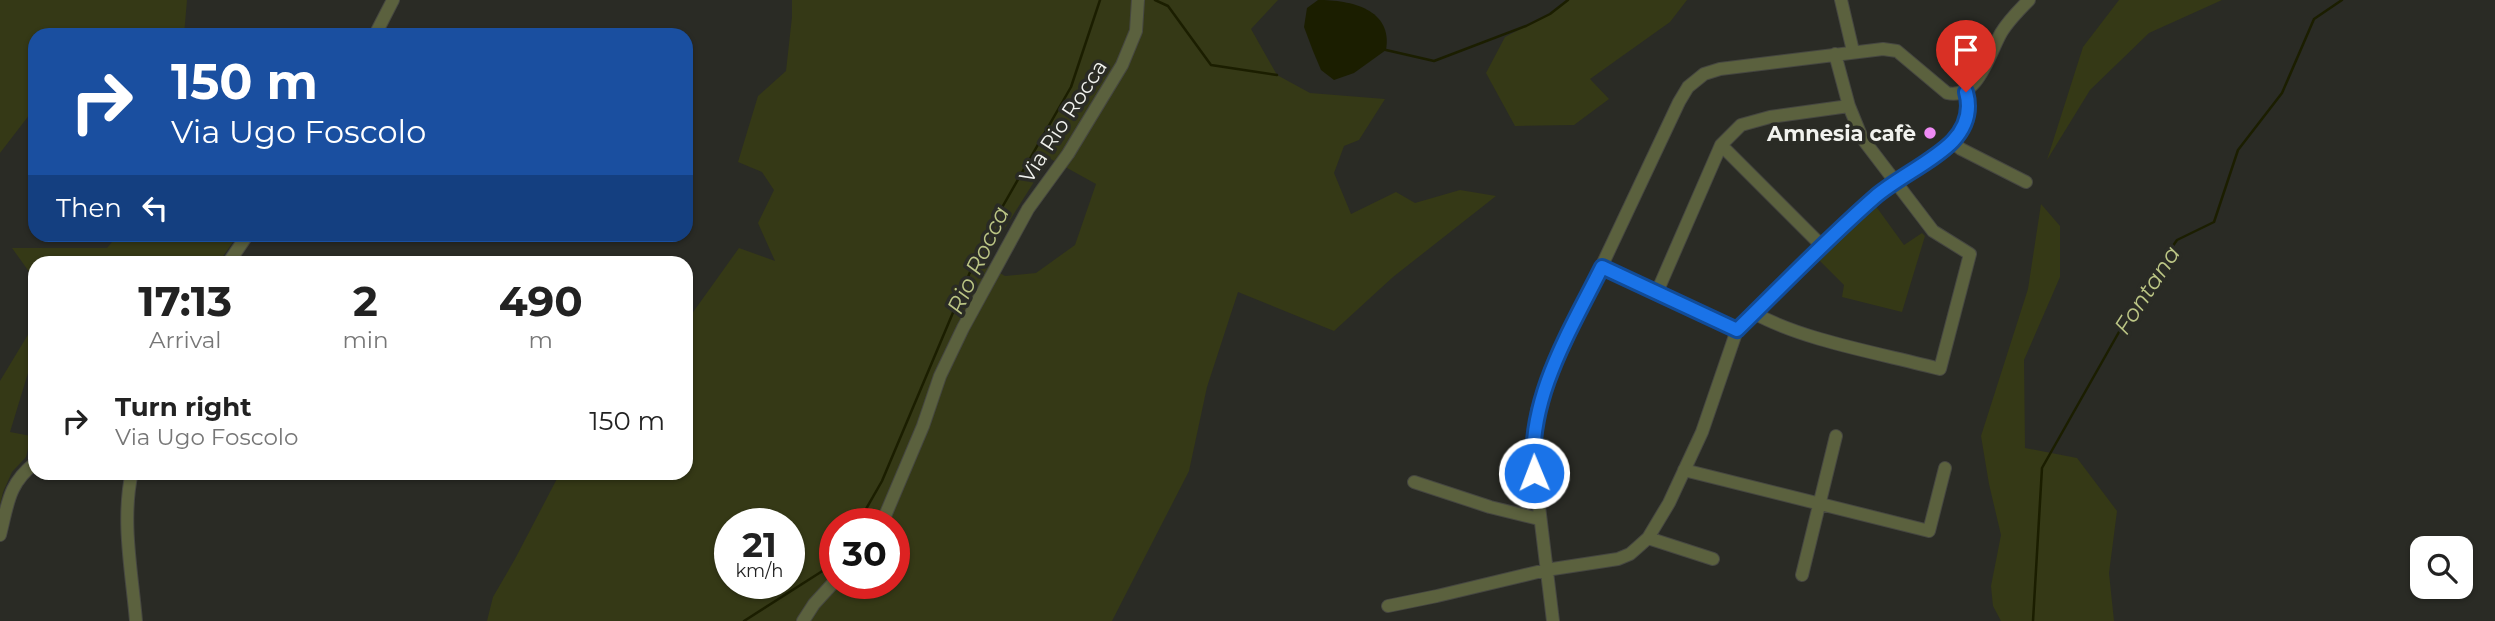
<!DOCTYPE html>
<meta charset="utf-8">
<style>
:root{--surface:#fff;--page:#f6f6f6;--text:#222;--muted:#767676}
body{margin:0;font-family:Montserrat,sans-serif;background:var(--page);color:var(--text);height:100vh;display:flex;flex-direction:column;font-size:26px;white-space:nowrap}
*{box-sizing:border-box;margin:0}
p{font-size:23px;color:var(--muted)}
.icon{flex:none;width:38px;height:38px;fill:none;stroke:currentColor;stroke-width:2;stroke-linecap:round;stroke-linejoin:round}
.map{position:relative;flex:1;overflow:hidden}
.panel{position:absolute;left:28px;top:256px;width:665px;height:224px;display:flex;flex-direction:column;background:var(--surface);border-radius:21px;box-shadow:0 2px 5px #0004}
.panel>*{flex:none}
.hud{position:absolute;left:28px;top:28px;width:665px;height:214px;border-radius:21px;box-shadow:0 2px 5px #0004;background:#1a4fa0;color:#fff;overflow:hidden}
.tools{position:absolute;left:2410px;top:536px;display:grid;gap:14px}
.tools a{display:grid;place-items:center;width:63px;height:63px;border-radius:14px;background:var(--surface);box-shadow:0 2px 5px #0004;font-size:35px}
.speed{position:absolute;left:714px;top:508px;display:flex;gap:14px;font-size:35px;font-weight:700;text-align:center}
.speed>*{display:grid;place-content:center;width:91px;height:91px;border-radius:50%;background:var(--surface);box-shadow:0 2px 5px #0004;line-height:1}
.speed small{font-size:18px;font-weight:400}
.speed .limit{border:10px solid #d22;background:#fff;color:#111}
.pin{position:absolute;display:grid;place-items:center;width:60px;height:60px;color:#fff;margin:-72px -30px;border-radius:50% 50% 50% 0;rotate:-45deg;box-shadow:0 0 7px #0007}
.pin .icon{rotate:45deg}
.me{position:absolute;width:77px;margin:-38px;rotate:359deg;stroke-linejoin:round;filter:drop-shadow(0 0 5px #0008)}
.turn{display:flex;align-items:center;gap:24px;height:147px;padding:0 28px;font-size:32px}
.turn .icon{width:91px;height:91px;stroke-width:2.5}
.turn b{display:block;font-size:49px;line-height:60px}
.then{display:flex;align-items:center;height:66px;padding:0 28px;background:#0003;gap:14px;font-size:26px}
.eta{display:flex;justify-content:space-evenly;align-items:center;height:119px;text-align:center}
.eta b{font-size:42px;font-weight:700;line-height:49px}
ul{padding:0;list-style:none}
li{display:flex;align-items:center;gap:21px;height:91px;padding:0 28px}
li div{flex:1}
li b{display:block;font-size:26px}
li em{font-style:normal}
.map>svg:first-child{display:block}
.green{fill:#353916;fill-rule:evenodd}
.water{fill:#1b1e00}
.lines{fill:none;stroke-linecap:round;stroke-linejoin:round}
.stream{stroke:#1b1e00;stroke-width:2.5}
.minor-casing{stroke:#464741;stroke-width:14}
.minor{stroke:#5b613e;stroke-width:12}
.route-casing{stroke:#114b97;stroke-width:18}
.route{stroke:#1a73e8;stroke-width:12}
.poi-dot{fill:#f08bf5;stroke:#2a2b25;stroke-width:2.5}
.labels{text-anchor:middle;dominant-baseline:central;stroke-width:7;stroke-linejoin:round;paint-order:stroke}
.street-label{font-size:21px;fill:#f1f2ee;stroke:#2a2b25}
.poi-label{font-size:21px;font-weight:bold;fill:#f1f2ee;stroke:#2a2b25;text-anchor:end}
.water-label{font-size:23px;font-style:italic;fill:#bcc685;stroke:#2a2b25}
</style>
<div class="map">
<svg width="2495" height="621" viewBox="0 0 2495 621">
<rect width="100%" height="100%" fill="#2a2b25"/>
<path class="green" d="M0,0H187L184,35H35V114H30L0,153Z
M792,0H1278L1251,29L1277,75L1310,93L1385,99L1359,140L1344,146L1334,173L1351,214L1396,192L1415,203L1460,190L1496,196L1393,277L1334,331L1238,292L1207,387L1189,471L1112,621H487L493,597L515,559L560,473L686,472V322L739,248L775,261L758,223L774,190L762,172L738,162L758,96L786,71L792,17ZM1049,158L1096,184L1075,245L1036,273L1005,276L983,263ZM730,523H789V583H730ZM835,523H894V583H835Z
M1568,0H1687L1670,22L1590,79L1609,99L1574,125L1515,126L1486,73L1505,37L1550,14Z
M2119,0H2222L2149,33L2090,90L2047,160L2083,47Z
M2041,204L2060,226V277L2024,360L2025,448L2077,458L2117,511L2109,573L2114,621H2001L1993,606L1991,586L2001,535L1989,484L1981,436L2028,289Z
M1875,205L1904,245L1922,233L1925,236L1902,312L1842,297L1844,285L1819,260Z
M118,235V234L238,235L219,262H35V280L12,248H107Z
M35,323V350L10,432L31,436L26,457L12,472L3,492L0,505V381Z"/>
<path class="water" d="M1318,0C1351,0 1393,9 1386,50L1354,73L1334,80L1321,70L1313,51L1304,27L1307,8Z"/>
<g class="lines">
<path class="stream" d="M1155,0L1168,6L1211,65L1277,75
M1386,50L1434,61L1526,26L1550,14L1568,0
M858,523L882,481L984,239L1071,87L1100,0
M744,621L835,563
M2033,621L2042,468L2145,286L2177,240L2214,222L2238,150L2282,93L2314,19L2342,0"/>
<g class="minor-casing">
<path id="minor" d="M1841,0L1853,51
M375,35L393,0
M1952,142L1961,149L2026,182
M1721,145L1823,247
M229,262L248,234
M1602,267L1737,330
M1657,292L1721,145L1741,125L1770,117L1849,106
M1754,313C1804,341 1884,354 1940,369L1970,254L1933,231L1862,138L1849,106L1835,54
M1684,470L1929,531L1945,468
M132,472C121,520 132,573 136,621
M1414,482L1490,507L1539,519
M882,523L923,426L940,376L963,328L1028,209L1068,154L1122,65L1136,31L1138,0
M0,535C8,504 8,484 35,463
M1648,538L1713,559
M1802,575L1836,436
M1388,606L1437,596L1546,570L1618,559L1630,554L1638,547L1648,538L1669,503L1702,432L1737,330L1876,196L1952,142L1962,129L1967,116L1969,104L1966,92
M803,621L814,604L835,581
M1553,621L1532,449L1537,411L1545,386L1679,102L1688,87L1704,74L1720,69L1883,49L1897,51L1947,93C1978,100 1989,54 2001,33C2008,21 2019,10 2029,0"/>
</g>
<use href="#minor" class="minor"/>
</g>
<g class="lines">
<g class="route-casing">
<path id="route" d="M1534,473C1527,399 1570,331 1602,267L1737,330C1782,286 1827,239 1875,197C1897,178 1934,161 1953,141C1966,127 1971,110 1966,92"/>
</g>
<use href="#route" class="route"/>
</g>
<circle class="poi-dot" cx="1930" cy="133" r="7"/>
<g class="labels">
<g class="street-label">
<text transform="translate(1063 121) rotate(-57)">Via Rio Rocca</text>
</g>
<g class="poi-label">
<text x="1916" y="133">Amnesia cafè</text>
</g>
<g class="water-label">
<text transform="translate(978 260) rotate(-65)">Rio Rocca</text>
<text transform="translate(2147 290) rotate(-57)">Fontana</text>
</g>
</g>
</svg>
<div class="tools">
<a><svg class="icon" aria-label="search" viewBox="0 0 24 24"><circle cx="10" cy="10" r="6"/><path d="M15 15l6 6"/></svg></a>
</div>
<div class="speed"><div>21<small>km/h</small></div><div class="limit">30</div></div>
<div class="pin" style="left:1966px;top:92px;background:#d93025"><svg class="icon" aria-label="arrive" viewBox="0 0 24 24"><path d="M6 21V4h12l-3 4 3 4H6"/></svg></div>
<svg class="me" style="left:1534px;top:473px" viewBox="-20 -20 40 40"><circle r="17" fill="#1a73e8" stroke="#fff" stroke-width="3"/><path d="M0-11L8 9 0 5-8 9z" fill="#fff"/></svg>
<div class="hud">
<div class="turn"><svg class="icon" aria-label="right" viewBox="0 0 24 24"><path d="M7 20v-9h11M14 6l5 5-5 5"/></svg><div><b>150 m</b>Via Ugo Foscolo</div></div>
<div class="then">Then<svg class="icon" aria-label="left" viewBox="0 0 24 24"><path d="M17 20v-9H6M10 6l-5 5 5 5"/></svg></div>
</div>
<section class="panel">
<div class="eta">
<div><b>17:13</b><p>Arrival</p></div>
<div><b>2</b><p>min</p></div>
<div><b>490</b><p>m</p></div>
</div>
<ul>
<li><svg class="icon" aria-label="right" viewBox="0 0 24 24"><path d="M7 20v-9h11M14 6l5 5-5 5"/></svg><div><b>Turn right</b><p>Via Ugo Foscolo</p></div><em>150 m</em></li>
</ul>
</section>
</div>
